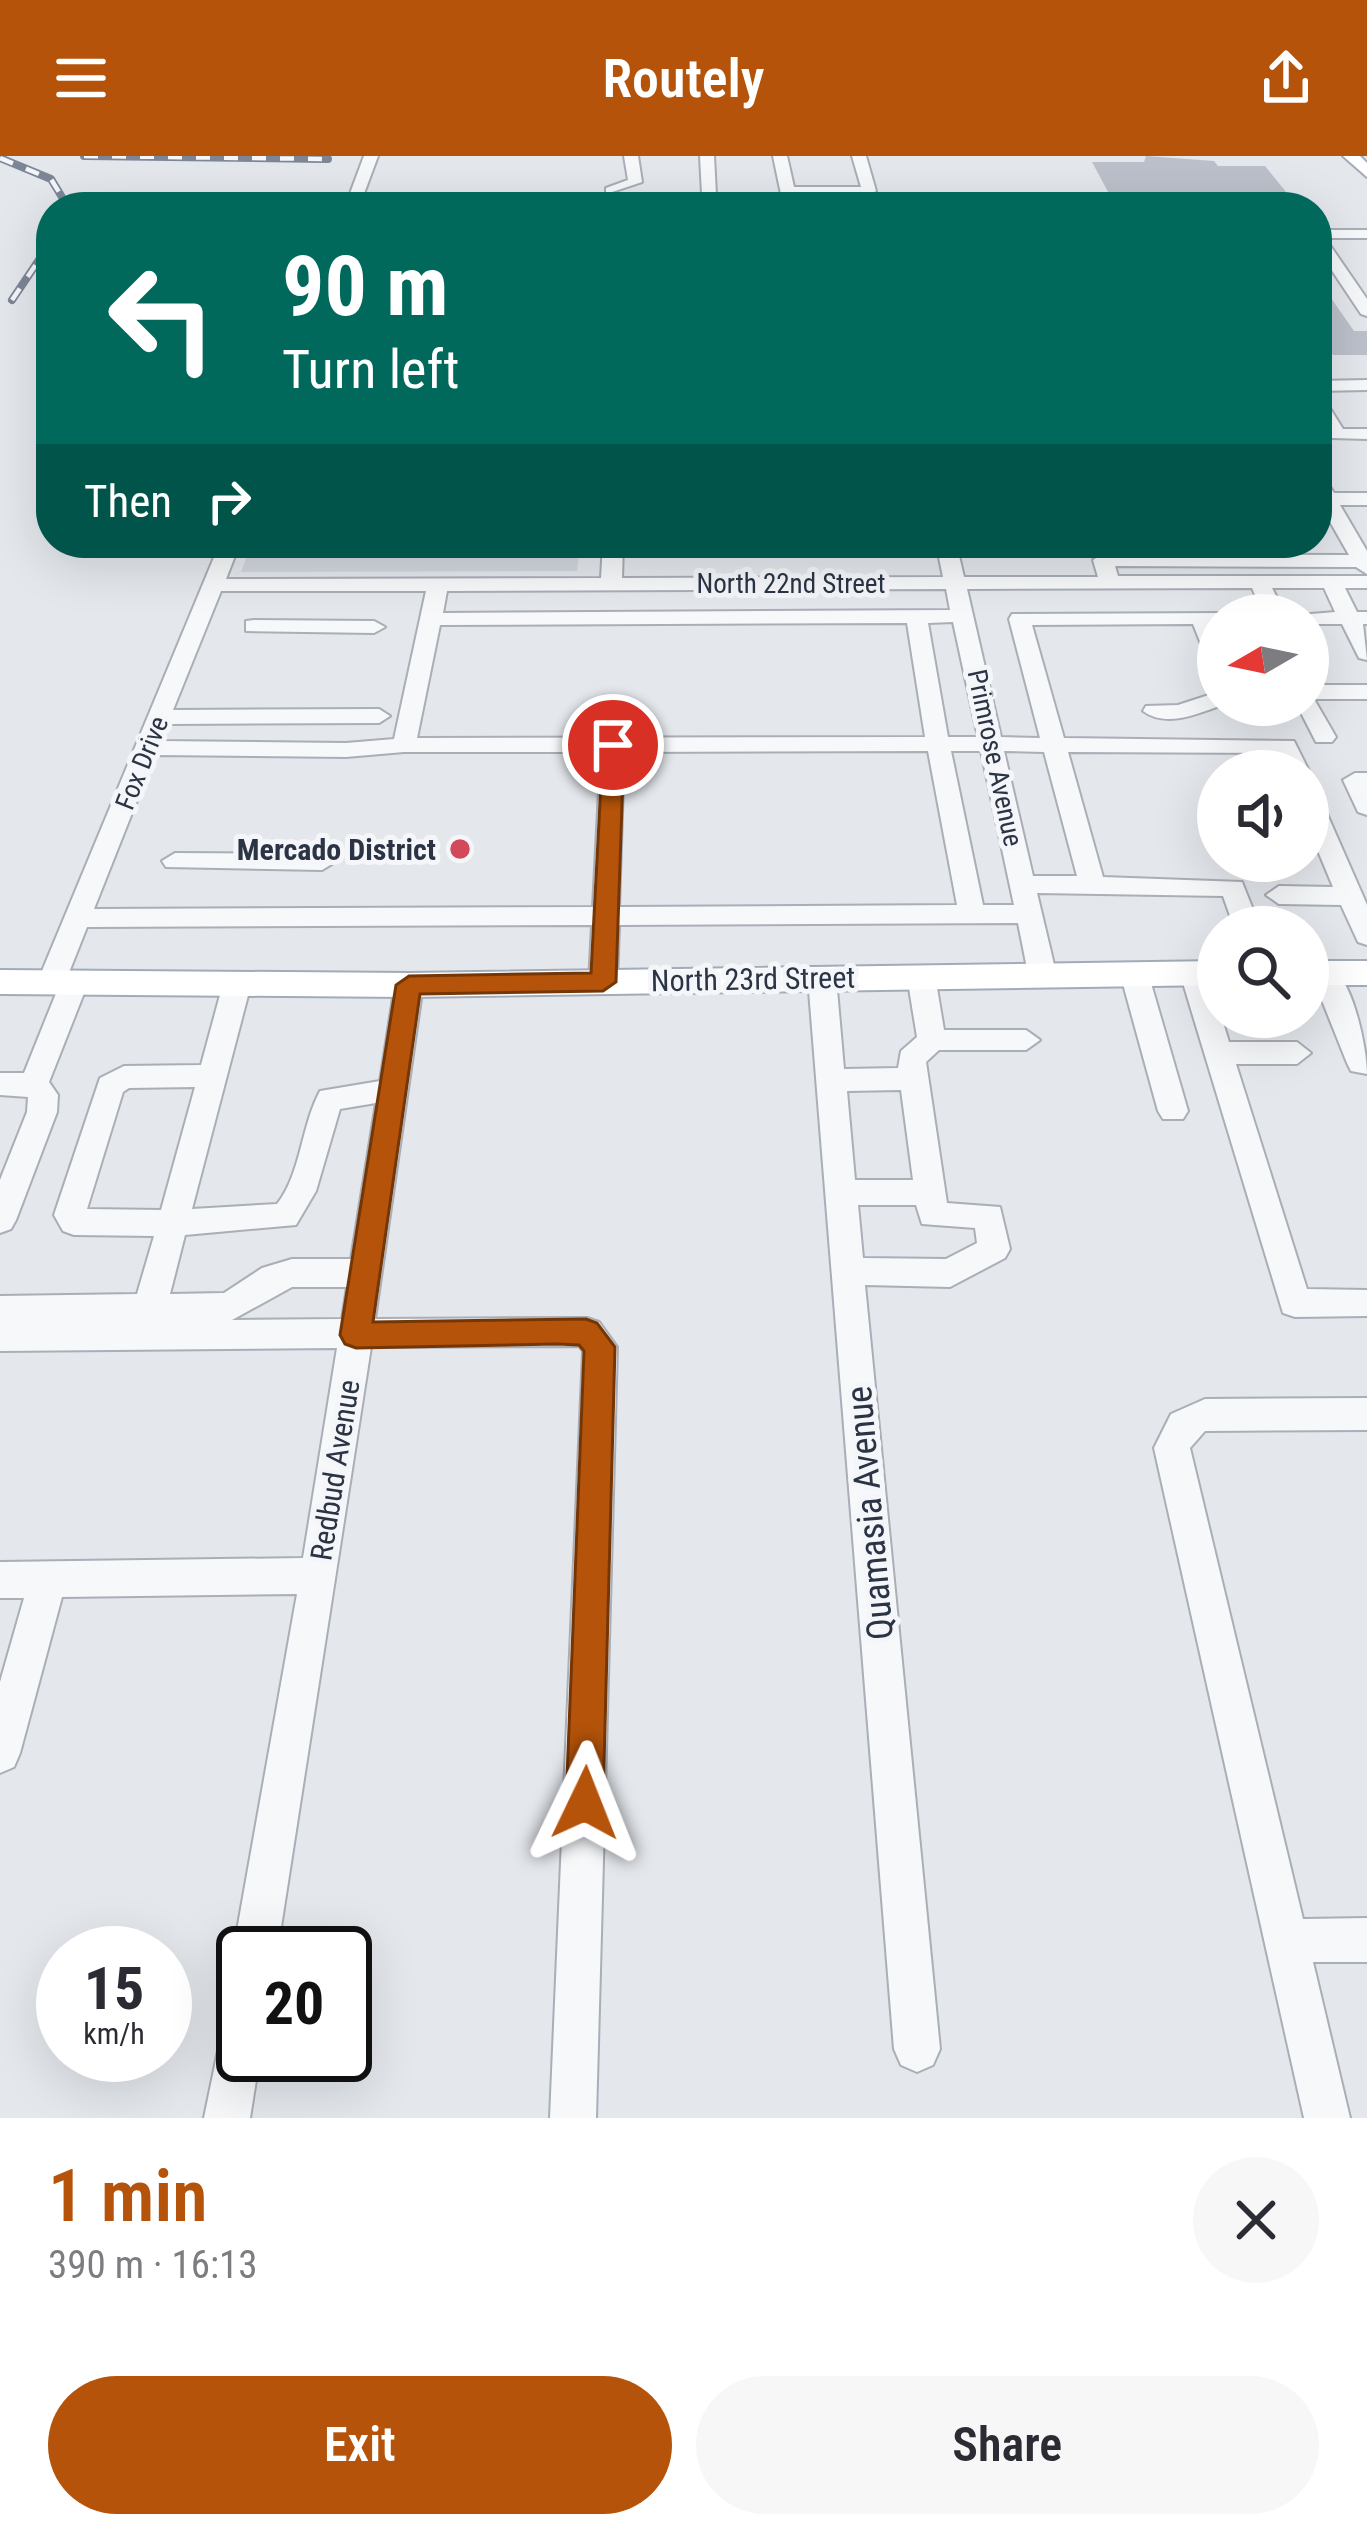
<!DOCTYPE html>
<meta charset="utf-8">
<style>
:root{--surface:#fff;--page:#f7f7f7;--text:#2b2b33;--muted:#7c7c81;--accent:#b45309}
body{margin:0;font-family:"Roboto Condensed",sans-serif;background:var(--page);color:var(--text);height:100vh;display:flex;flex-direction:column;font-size:45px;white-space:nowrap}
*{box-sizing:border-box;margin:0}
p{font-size:39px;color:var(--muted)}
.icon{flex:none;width:66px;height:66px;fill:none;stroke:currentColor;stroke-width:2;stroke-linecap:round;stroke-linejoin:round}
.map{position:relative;height:1962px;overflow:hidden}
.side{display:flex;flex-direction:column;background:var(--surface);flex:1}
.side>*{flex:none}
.top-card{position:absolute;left:36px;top:36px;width:1296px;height:366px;border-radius:48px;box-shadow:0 12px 48px #0002;background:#00695c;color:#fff;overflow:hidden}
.needle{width:78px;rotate:261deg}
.buttons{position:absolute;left:1197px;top:438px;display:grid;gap:24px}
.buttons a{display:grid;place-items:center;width:132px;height:132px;border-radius:50%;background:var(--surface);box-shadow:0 12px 48px #0002;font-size:60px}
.speed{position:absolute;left:36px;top:1770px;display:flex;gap:24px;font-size:60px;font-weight:700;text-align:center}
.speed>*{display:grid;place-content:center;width:156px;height:156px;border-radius:50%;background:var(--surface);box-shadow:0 12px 48px #0002;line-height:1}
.speed small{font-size:30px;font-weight:400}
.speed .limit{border:6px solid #111;border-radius:18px;background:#fff;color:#111}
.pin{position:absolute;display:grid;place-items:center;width:102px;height:102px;color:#fff;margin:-51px;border:6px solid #fff;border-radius:50%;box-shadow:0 3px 12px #0007}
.me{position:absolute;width:132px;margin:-66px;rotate:2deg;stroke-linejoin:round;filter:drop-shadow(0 0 9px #0008)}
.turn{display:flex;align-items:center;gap:42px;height:252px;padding:0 48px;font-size:54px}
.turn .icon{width:156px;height:156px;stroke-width:2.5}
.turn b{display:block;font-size:84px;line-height:102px}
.then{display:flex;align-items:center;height:114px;padding:0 48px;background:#0003;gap:24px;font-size:45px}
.round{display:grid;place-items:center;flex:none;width:126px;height:126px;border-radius:63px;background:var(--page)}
.overview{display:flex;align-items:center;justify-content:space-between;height:204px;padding:0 48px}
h1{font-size:72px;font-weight:600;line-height:90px;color:var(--accent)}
.action{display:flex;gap:24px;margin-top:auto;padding:24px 48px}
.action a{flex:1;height:138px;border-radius:72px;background:var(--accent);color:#fff;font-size:48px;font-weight:600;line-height:138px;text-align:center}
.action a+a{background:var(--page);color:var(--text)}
header{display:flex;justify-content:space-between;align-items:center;height:156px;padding:0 48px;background:var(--accent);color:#fff;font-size:54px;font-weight:600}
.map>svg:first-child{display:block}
.built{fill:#d2d6de}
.building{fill:#bbc0ca}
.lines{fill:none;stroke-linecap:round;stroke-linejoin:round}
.minor-casing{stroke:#a9aeb7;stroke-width:4}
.major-casing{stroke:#a3abb8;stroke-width:4}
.minor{fill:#f7f8fa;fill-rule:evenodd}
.major{fill:#fff;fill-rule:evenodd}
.rail-casing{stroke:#7d8696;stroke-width:8}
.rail{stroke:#f4f6f9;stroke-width:4.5;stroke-dasharray:14;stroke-linecap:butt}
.route{fill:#b45309;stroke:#753606;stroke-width:3}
.poi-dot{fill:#d1495b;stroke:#f4f6f9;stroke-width:4.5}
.labels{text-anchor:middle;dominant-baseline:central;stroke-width:10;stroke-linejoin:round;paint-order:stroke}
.far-street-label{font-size:27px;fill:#2b3445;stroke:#f4f6f9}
.poi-label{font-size:30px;font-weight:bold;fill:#2b3445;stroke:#f4f6f9;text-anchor:end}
.street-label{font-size:30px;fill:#2b3445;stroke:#f4f6f9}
.near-street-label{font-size:36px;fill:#2b3445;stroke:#f4f6f9}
</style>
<header><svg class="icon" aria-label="menu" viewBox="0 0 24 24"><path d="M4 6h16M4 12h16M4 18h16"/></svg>Routely<svg class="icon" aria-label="share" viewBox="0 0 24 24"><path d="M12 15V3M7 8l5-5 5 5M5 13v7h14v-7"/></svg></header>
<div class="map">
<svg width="1367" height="1962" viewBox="0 0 1367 1962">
<rect width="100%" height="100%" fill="#e4e7ec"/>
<path class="built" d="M252,387H580L577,415L241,416Z"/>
<path class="building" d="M1146,0L1214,5L1218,10H1265L1291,42L1189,48L1113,45L1092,6H1144Z
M1317,122L1354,175H1367V199H1333L1317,174Z"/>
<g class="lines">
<g class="minor-casing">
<path id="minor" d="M364,0H378L359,51H345Z
M624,0H638L642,26L606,38V32L628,24Z
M700,0H714L716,38H781L773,0H787L794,31H861L852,0H866L876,35L869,39H795L798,51H784L783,46L628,47L621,43L628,39L702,38Z
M1317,74H1367V82H1325L1367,143V160L1361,158L1317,92Z
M1367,224V234L1317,235V225Z
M1317,240L1323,241L1343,273H1367V283L1331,282L1317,260Z
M1317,319L1324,321L1334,337H1367V349H1340L1367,395V418L1356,411L1115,410L1118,420H1367V432H1345L1357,456H1367V468H1363L1367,504L1359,502L1342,468H1308V459H1299L1335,456L1324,432H1272L1286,459H1264L1252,432L967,433L1001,581L1040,582L1009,463L1012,458L1225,457L1214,467L1218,510L1207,503L1193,468L1032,469L1064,582L1294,585L1309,615L1308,616L1285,615L1277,597L1068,596L1103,721L1242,726L1260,771H1234L1223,740L1037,737L1056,817L1042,827L1028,817L1018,767L619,769L617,826L603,836L589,826L592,769L87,771L68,819L84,820L88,827L49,926L58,939L57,956L16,1064L11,1073L0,1077V1024L27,956L28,941L0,939V917H24L57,835L41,834L37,827L220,387H240L226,423L601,422L603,387H623L622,422L943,421L936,387H956L964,421H1098L1093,404L1103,398L1349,399L1317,343ZM946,433L950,454L443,457L447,435ZM221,435H426L394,583L346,587L161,585L168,568L379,567L390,560L379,553L173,554ZM953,466L978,581H948L928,467ZM907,467L925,581L417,582L440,469ZM928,595L957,749L619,751L624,596ZM951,595H981L1014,749H983ZM1004,595L1044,596L1077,720H1033ZM404,596H601L593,751L94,753L155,599L346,601Z
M254,464L374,465L385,471L374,477L246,475V465Z
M1308,529H1367V543H1314L1336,581L1332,586H1316L1297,549H1308Z
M1218,536V549H1222C1197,558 1166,572 1143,555L1146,550L1178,549Z
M1355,617H1367V659L1358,656L1343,624Z
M1308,634L1320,642L1367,749V789L1358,786L1341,749L1279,748L1266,739L1279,730L1333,731L1308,671Z
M175,697L322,698L335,706L322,714L166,711L162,705Z
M1134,807L1148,817L1188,955L1183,963H1163L1158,955L1120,817Z
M1194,807L1208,817L1229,886H1297L1311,897L1297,908H1236L1307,1133L1367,1134V1160L1295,1161L1283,1157L1180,817Z
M1325,807C1352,816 1367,892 1367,918L1351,915L1347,907L1311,817Z
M921,810L935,820L944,874H1026L1040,884L1026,894H939L926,906L947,1047L1000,1051L1010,1093L1005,1102L950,1131L865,1129L940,1893L933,1909L917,1916L901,1909L894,1893L808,822L822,812L836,822L844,913L898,912L901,895L917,881L907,820ZM901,934L913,1024H855L847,935ZM858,1049H916L922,1068L975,1072L977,1087L946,1103L863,1102Z
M237,818L251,828L192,1053L277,1048C301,1018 301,970 320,935L380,925L395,829L399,822H419L423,829L375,1163L587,1162L599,1166L617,1191L596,1962H550L583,1195L579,1190L371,1191L277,1797H243V1814L233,1797L297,1438L62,1441L20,1597L14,1611L0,1617V1526L24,1442H0V1406L303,1402L337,1192L0,1195V1140L137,1138L154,1080L74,1079L63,1075L54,1059L100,922L124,910L201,909L223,828ZM195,931L161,1054L87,1053L123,936L129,932ZM376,947L351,1103H292L262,1112L224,1137L170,1138L185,1079L296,1069L316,1035L340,953ZM292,1131H347L342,1163L232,1164Z
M1367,1242V1274L1205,1275L1190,1292L1303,1763L1367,1762V1806H1313L1350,1962H1304L1154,1292L1171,1258L1205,1243Z
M243,1844V1899H260L250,1962H204L227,1851Z"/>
</g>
<g class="major-casing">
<path id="major" d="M1343,0H1360L1367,7V21Z
M1218,805V829L409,841L0,838V814L409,817Z
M1308,805H1367V829H1308Z"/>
</g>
<use href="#minor" class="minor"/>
<use href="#major" class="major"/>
<g class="rail-casing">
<path id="rail" d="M84,0L328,3
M0,2L51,23L68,51
M12,144L51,86"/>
</g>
<use href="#rail" class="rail"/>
</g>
<path class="route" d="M613,582L624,589L616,826L603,835L420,838L373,1166L586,1163L597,1167L615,1191L603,1647L598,1660L585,1666L571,1660L566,1647L584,1195L579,1189L557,1188L356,1192L345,1188L340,1179L396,829L409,820L591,817L603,589Z"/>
<circle class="poi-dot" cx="460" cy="693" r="12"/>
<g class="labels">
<g class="far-street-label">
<text x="791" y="428">North 22nd Street</text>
<text transform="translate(995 602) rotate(78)">Primrose Avenue</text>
<text transform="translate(142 607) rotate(-68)">Fox Drive</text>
</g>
<g class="poi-label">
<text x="436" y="693">Mercado District</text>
</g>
<g class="street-label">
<text transform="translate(753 823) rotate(-1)">North 23rd Street</text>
<text transform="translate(335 1314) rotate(-81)">Redbud Avenue</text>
</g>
<g class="near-street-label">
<text transform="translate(870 1357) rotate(-95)">Quamasia Avenue</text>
</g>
</g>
</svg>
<div class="buttons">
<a><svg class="needle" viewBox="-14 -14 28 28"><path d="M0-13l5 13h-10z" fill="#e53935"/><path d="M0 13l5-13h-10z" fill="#7c7c81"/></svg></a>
<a><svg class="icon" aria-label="sound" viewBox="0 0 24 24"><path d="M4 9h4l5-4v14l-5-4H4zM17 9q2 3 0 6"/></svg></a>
<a><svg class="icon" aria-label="search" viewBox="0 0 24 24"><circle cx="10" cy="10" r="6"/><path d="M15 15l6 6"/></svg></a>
</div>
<div class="speed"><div>15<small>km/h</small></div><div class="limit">20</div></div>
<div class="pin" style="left:613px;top:589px;background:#d93025"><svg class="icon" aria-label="arrive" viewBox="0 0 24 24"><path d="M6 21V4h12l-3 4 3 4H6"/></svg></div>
<svg class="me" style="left:585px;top:1647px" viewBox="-20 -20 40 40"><path d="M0-17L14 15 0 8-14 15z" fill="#b45309" stroke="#fff" stroke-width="4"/></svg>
<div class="top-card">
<div class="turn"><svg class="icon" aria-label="left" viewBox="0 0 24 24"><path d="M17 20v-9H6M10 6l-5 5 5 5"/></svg><div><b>90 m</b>Turn left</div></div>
<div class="then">Then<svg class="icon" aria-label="right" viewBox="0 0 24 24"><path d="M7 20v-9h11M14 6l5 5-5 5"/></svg></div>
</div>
</div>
<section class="side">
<div class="overview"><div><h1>1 min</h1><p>390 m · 16:13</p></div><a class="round"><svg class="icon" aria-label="close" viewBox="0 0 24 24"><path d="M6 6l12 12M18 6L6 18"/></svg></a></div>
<div class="action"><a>Exit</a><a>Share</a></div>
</section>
